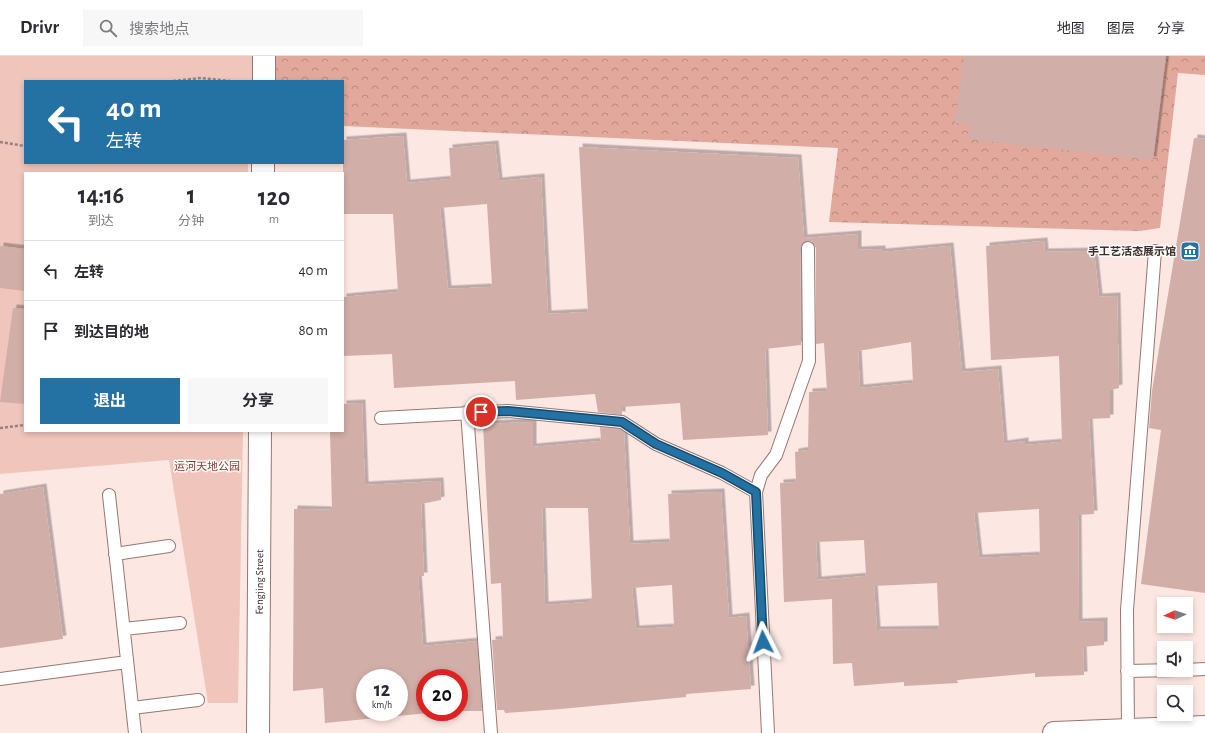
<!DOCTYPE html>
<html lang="zh">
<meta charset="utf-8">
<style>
:root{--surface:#fff;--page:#f7f7f7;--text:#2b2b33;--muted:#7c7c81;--line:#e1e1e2;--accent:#2472a4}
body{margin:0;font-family:"Alegreya Sans","Noto Sans SC",sans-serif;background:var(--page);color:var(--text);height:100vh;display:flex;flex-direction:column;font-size:15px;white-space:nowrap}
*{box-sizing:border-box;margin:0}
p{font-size:13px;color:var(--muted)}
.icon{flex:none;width:22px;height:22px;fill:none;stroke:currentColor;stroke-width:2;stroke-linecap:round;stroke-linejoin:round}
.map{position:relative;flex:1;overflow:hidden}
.sheet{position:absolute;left:24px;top:116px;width:320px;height:260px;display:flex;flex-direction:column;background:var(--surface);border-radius:0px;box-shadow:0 2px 6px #0003}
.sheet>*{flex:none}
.banner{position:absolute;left:24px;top:24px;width:320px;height:84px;border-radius:0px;box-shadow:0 2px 6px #0003;background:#2472a4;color:#fff;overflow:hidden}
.needle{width:26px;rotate:267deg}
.controls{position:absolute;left:1157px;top:541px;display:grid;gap:8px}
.controls a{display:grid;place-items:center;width:36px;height:36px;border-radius:0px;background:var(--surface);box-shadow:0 2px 6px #0003;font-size:20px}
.speed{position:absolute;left:356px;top:613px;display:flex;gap:8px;font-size:20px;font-weight:700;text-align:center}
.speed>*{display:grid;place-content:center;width:52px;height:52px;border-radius:50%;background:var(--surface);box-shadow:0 2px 6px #0003;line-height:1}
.speed small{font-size:10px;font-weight:400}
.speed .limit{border:6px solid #d22;background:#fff;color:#111}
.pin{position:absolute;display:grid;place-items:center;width:34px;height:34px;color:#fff;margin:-17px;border:2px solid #fff;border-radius:50%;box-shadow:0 1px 4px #0007}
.me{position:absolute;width:44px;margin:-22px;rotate:357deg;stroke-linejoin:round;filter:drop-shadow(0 0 3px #0008)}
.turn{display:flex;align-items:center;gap:14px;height:84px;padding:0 16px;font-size:18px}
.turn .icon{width:52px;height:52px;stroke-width:2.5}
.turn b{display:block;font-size:28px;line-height:34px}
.eta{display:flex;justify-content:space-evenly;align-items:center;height:68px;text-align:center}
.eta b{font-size:24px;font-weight:700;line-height:28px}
.cta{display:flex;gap:8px;margin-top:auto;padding:8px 16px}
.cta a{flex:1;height:46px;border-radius:0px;background:var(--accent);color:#fff;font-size:16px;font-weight:700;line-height:46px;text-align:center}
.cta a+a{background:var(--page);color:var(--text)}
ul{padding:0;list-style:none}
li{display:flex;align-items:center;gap:12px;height:60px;padding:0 16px;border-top:1px solid var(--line)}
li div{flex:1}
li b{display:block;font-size:15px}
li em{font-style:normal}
header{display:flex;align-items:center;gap:24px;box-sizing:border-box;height:56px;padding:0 20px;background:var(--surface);border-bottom:1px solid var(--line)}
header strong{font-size:19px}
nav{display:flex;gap:22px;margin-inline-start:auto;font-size:14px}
.search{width:280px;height:36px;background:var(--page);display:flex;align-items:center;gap:10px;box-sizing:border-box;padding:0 14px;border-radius:0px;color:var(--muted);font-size:15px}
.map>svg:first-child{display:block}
.forest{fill:url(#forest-crowns)}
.green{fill:#efc5bc}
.building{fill:#d1aea7;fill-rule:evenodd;filter:url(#shadow)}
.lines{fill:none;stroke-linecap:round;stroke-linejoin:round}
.lane-casing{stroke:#977770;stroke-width:14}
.street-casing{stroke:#977770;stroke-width:24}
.secondary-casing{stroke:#977770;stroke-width:24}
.path{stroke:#94827e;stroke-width:2.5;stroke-dasharray:3 2;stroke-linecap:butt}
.lane{stroke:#fff;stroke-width:12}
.street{stroke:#fff;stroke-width:22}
.secondary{stroke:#fff;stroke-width:22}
.route-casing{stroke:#174a6b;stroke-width:10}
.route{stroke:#2472a4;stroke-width:7}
.labels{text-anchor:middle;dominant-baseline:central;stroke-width:3;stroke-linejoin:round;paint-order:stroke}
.poi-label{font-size:11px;font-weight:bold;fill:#3c2e2b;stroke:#fafafa;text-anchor:end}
.park-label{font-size:11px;fill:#853e31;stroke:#fafafa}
.street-label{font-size:11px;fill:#3c2e2b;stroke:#fafafa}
</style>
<header>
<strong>Drivr</strong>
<div class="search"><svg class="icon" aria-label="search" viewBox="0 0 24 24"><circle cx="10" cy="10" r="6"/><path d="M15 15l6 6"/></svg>搜索地点</div>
<nav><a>地图</a><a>图层</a><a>分享</a></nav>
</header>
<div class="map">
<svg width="1205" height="677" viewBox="0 0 1205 677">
<defs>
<pattern id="forest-crowns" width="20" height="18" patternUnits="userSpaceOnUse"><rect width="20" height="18" fill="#e2a89c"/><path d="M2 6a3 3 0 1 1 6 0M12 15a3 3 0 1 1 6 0" fill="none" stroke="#b8897f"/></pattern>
<filter id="shadow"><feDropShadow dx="3.5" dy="-3.5" stdDeviation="0" flood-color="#0004"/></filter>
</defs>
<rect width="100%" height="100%" fill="#fde7e2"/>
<path class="forest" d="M273,0H1205V19L1178,17L1160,172L1140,175L829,166L838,92L343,70V25H274Z"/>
<path class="green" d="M0,0H273L274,25H25V107H248V117H25V375H243L238,647H208L169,404L0,418Z"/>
<path class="building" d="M964,0H1166L1153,104L967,83L971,68L955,67Z
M403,80L407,127L451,123L449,92L495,88L499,125L541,121L548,258L588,256L579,91L798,102L804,182L858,178V194L882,193V196L950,190L962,316L998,313L1004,388L1025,385V389L1062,386L1059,300L991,304L986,190L1044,185L1045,196L1094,195L1099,241L1117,240L1119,332L1110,334V362L1089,363L1094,458L1078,459L1079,566L1104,565V589L1083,591L1084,619L1035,621V617L957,624L958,627L904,630V626L854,630L852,607L833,608L832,543L784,546L780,427L796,426L795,396L808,394L809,336L827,335L824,287L816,288V192L811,185L804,186L800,192L801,289L765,293L768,379L683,384L680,347L622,351V359L598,356L595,338L516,344L515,325L394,332L392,298L343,300V241L398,236L393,158H343V84ZM487,148L492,229L490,231L448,233L440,152ZM911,286L913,327L860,332L858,295ZM1039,453L1040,499L979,502L974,457ZM864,484L866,520L818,524L816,486ZM937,527L939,573L877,574L874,530Z
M1194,82L1205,83V537L1141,528L1161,374L1149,372L1152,335Z
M0,190L25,193V235L0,232Z
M13,252L25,253V348L0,346Z
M362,347L365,429L440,425L441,444L421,448L424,520H418L423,590L477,585L482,655H459V622H425V656H439L325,667L323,632L293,635L294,453L332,454L330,375H343V348ZM365,622H399V656H365Z
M533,366V391L601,385L600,371L619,373L624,376L630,488L670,486L668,438L721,436L729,562L746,560L751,633L686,638V641L561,653L505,657L504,654H497L492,584L503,583L501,527L491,528L483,368ZM542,452H588L592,544H588V546L545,549ZM672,529L674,571L636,573L632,532Z
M43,431L63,583L0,592V438Z"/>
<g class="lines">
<g class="lane-casing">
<path id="lane" d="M467,356L491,677
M381,362L508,355L622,366L656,388L722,417L756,436
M109,439L135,677
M115,498L169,490
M124,573L180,567
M1186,614L1205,613
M1127,615L1176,614
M0,623L127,606
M132,652L198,644
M1128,675L1127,554L1155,195
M768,677L756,436L761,419L776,399L809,305L808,192"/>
</g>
<g class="street-casing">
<g id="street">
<path d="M264,25V0"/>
<path d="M263,117V107"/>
<path id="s1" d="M258,677L260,375"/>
</g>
</g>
<g class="secondary-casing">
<path id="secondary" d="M1054,677L1205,671"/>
</g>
<path class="path" d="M173,25L201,22L230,25
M0,86L25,90
M0,372L25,369"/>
<use href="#lane" class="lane"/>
<use href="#street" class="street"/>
<use href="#secondary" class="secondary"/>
</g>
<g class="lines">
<g class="route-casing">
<path id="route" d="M481,356L508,355L622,366L656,388L722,417L756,436L763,586"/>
</g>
<use href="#route" class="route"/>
</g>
<defs>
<g id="museum-square" transform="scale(1)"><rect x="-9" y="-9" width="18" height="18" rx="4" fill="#2472a4" stroke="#fafafa"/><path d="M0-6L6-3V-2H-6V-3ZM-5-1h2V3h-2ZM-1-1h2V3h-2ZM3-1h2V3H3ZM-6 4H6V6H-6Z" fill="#fff"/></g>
</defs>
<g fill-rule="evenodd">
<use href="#museum-square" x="1190" y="195"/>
</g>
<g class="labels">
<g class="poi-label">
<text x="1176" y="195">手工艺活态展示馆</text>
</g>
<g class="park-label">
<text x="207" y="410">运河天地公园</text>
</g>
<g class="street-label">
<text stroke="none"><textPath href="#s1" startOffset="151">Fengjing Street</textPath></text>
</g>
</g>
</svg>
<div class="controls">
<a><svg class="needle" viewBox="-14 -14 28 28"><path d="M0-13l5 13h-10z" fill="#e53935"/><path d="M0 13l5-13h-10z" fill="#7c7c81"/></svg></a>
<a><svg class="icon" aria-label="sound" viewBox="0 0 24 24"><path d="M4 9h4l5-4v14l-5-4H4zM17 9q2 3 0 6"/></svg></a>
<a><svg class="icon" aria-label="search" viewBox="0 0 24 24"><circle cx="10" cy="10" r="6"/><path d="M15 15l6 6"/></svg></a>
</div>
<div class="speed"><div>12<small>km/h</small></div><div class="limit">20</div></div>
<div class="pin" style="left:481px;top:356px;background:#d93025"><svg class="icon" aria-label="arrive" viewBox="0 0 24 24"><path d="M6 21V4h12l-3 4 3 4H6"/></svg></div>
<svg class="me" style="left:763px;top:586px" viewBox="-20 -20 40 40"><path d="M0-17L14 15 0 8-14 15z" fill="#2472a4" stroke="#fff" stroke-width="4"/></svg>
<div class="banner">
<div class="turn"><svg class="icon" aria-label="left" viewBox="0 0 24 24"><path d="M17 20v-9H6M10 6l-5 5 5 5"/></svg><div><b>40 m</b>左转</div></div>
</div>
<section class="sheet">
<div class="eta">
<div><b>14:16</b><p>到达</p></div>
<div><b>1</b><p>分钟</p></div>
<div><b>120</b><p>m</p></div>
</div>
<ul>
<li><svg class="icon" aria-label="left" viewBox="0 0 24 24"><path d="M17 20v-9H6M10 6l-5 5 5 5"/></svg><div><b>左转</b></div><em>40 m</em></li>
<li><svg class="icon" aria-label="arrive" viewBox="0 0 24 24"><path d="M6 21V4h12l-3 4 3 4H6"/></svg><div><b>到达目的地</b></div><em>80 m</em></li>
</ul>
<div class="cta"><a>退出</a><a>分享</a></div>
</section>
</div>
